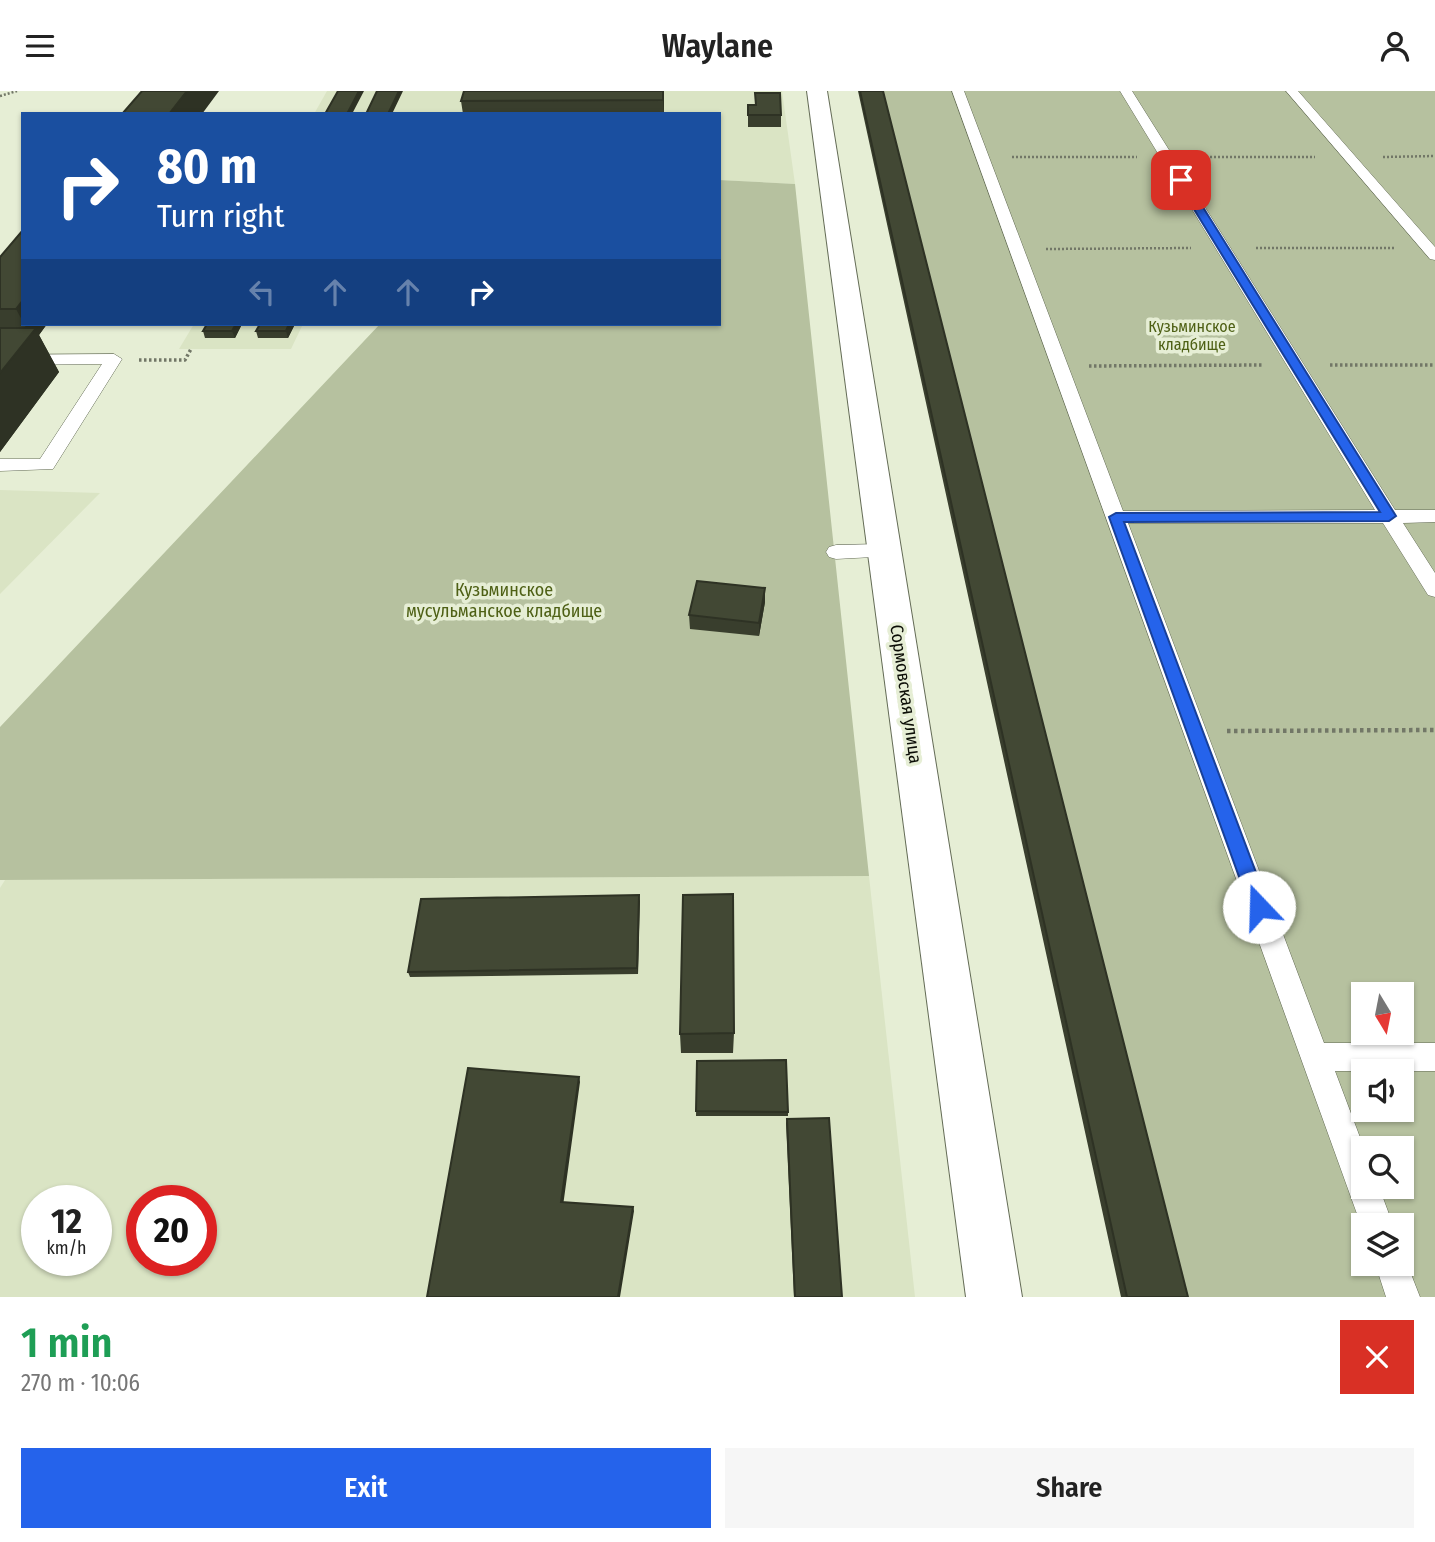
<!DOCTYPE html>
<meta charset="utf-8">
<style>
:root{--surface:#fff;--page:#f6f6f6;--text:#222;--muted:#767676;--accent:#2563eb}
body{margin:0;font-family:"Fira Sans Condensed",sans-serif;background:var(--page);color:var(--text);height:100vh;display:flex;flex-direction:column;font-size:26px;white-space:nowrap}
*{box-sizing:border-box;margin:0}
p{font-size:23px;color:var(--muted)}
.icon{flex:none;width:38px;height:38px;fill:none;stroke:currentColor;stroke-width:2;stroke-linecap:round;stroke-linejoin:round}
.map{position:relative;height:1206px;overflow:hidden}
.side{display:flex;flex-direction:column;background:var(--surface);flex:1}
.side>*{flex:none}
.hud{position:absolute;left:21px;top:21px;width:700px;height:214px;border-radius:0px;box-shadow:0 2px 5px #0004;background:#1a4fa0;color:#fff;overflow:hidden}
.needle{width:46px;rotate:170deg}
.tools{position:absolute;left:1351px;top:891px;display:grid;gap:14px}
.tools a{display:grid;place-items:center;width:63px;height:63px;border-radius:0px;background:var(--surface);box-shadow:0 2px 5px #0004;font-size:35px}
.speed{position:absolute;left:21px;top:1094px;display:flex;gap:14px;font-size:35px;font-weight:700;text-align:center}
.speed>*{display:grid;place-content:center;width:91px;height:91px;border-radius:50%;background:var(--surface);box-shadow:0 2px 5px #0004;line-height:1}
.speed small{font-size:18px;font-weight:400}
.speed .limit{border:10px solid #d22;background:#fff;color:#111}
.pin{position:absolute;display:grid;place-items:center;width:60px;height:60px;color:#fff;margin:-30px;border-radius:14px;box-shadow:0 4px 10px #0006}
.me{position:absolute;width:77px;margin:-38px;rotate:339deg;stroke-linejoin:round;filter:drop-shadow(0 0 5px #0008)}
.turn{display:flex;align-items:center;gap:24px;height:147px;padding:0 21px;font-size:32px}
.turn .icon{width:91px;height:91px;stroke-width:2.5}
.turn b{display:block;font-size:49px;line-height:60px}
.lanes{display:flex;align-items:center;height:66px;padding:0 21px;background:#0003;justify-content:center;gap:35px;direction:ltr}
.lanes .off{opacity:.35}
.round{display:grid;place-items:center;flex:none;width:74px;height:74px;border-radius:0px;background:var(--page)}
.overview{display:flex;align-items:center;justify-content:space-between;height:119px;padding:0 21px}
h1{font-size:42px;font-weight:600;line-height:52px;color:#1e9e55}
.primary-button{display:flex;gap:14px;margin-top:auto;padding:14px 21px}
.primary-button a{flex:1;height:80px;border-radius:0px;background:var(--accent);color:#fff;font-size:28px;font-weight:600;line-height:80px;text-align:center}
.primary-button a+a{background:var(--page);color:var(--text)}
header{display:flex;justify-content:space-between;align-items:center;height:91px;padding:0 21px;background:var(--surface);font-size:32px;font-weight:600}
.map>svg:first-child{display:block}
.built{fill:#dae4c4;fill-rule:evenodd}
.green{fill:#b6c19f;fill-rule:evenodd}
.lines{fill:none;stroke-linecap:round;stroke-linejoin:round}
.service-casing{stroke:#636b55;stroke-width:1}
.tertiary-casing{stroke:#636b55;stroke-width:2}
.path-far2{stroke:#727767;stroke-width:2.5;stroke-dasharray:2 2;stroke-linecap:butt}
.path-far1{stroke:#727767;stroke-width:3.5;stroke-dasharray:2.5 2.5;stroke-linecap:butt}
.path{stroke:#727767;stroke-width:4.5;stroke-dasharray:3.5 3.5;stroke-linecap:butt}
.service{fill:#fff;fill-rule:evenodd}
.tertiary{fill:#fff;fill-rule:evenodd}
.wall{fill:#393e2d}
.shaded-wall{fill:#2e3224}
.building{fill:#424834;stroke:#2e3224;stroke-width:2}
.route{fill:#2563eb;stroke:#184099;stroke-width:2}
.labels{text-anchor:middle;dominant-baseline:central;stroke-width:7;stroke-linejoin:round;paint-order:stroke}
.far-park-label{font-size:16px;fill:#4e6015;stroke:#e6eed5}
.park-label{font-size:18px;fill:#4e6015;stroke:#e6eed5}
.street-label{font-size:18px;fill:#0b0d06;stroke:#e6eed5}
</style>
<header><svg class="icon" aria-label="menu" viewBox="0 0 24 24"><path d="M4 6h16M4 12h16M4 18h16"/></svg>Waylane<svg class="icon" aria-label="person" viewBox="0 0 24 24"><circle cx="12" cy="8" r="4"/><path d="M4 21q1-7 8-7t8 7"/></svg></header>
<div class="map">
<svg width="1435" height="1206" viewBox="0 0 1435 1206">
<rect width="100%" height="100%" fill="#e6eed5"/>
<path class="built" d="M327,0H782L795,93L719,89V23H314Z
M194,233H303L291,258H179Z
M0,399L100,402L0,503Z
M869,785L915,1206H0V797L5,789ZM37,1110H96V1169H37ZM142,1110H201V1169H142Z"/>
<path class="green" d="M881,0H1435V1206H1182ZM1363,903H1402V942H1363ZM1363,980H1402V1018H1363ZM1363,1057H1402V1096H1363ZM1363,1134H1402V1172H1363Z
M719,89L795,93L869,785L0,789V636L380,233H719Z"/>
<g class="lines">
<g class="service-casing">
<path id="service" d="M952,0H964L1123,420L1375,419L1120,0H1132L1395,419H1435V431L1403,432L1435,482V506L1428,504L1383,432H1128L1324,952H1435V980H1335L1364,1057L1363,1096H1379L1393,1134H1363V1140L1361,1134Z
M1286,0H1298L1435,156V169L1430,168Z
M114,263L122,268L53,378L0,380V368H40L102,273L0,274V264Z
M885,453L892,455L895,460L892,465L836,468L829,466L826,461L829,456L836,454Z
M1402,1160L1420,1206H1386L1375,1172H1402Z"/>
</g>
<g class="tertiary-casing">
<path id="tertiary" d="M807,0H827L1022,1206H966Z"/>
</g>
<path class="path-far2" d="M0,5L17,0
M1012,66H1137
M1198,66H1315
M1383,66L1435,65
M1256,157H1394
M1046,158L1191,157"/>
<path class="path-far1" d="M139,269H185L191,258
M1330,274H1435
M1089,275L1262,274"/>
<path class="path" d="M1227,640L1435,639"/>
<use href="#service" class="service"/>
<use href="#tertiary" class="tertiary"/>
</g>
<path class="wall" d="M858,0H883L1188,1206H1121Z
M755,2L781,24V36H748V14H755Z
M664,6V23H463L461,10Z
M23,139V233H47L39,244L59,281L0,361V166Z
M242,233L235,247H205L203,240Z
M260,233H295L288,247H258L256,240Z
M765,511L759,545L690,538L689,524Z
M639,804L638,883L410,886L408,881Z
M734,942L733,962H681L680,943Z
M697,970L788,1021V1025H696Z
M787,1028L842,1206H794L786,1032Z"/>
<path class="shaded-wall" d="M187,0H219L202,23H169Z
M359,0H364L352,23H347Z
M399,0H403L392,23H388Z
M663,0L664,6V23L663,9Z
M23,209V231L16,218Z
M24,233H47L39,244L59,281L0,361V282L30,244Z
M236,233H242L235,247L232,240Z
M289,233H295L288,247L286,240Z
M765,497V511L759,545V532Z
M639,804L640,810L638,883L637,877Z
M579,986L580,991L563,1115L561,1111Z
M633,1116L634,1120L620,1206H618Z"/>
<path class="building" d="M142,0H187L169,23H122Z
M338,0H359L347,23H325Z
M377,0H399L388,23H366Z
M464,0H663V9L461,10Z
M860,0H883L1188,1206H1127Z
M755,2H780L781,24H748V14H756Z
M23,139V209L16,218H0V166Z
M207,233H236L232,240H203Z
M260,233H289L286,240H256Z
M0,237H36L0,282Z
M697,490L765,497L759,532L689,524Z
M733,803L734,942L680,943L683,804Z
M639,804L637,877L408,881L421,808Z
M786,969L788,1021L696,1020L697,970Z
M468,977L579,986L561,1111L633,1116L618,1206H427Z
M829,1027L842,1206H795L787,1028Z"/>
<path class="route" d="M1178,87L1186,89L1396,425L1389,430L1124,431L1269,816L1266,822L1259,824L1253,822L1250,816L1109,426L1116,422L1380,421L1176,89Z"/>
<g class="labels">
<g class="far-park-label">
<text x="1192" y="235">Кузьминское<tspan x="1192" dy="18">кладбище</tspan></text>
</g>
<g class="park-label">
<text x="504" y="499">Кузьминское<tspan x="504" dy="21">мусульманское кладбище</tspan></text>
</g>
<g class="street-label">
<text transform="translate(906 603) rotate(82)">Сормовская улица</text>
</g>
</g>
</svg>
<div class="tools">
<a><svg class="needle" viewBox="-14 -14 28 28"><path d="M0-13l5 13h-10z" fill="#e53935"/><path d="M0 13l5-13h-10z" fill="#767676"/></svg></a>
<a><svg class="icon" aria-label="sound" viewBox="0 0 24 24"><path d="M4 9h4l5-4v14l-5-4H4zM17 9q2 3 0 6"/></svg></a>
<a><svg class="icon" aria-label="search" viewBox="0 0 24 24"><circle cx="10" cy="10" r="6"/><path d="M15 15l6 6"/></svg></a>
<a><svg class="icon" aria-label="layers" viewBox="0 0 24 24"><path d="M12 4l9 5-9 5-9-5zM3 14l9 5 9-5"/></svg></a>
</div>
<div class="speed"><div>12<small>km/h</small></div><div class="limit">20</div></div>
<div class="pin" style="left:1181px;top:89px;background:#d93025"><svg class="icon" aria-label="arrive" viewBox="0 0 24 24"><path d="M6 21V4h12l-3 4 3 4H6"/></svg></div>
<svg class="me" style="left:1259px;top:816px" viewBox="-20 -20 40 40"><circle r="19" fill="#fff"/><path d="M0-13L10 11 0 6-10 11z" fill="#2563eb"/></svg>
<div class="hud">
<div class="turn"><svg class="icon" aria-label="right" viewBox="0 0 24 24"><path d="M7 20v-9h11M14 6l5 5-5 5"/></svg><div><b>80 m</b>Turn right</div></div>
<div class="lanes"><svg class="icon off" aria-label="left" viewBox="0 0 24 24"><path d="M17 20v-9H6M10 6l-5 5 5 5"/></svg><svg class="icon off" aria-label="ahead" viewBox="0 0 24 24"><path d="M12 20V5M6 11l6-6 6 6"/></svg><svg class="icon off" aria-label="ahead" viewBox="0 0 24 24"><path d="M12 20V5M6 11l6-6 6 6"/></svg><svg class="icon" aria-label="right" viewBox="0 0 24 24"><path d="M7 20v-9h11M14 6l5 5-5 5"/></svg></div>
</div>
</div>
<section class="side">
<div class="overview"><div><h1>1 min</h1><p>270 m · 10:06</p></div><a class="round" style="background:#d93025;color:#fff"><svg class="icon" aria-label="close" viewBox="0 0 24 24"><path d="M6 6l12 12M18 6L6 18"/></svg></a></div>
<div class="primary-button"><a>Exit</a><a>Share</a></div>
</section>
